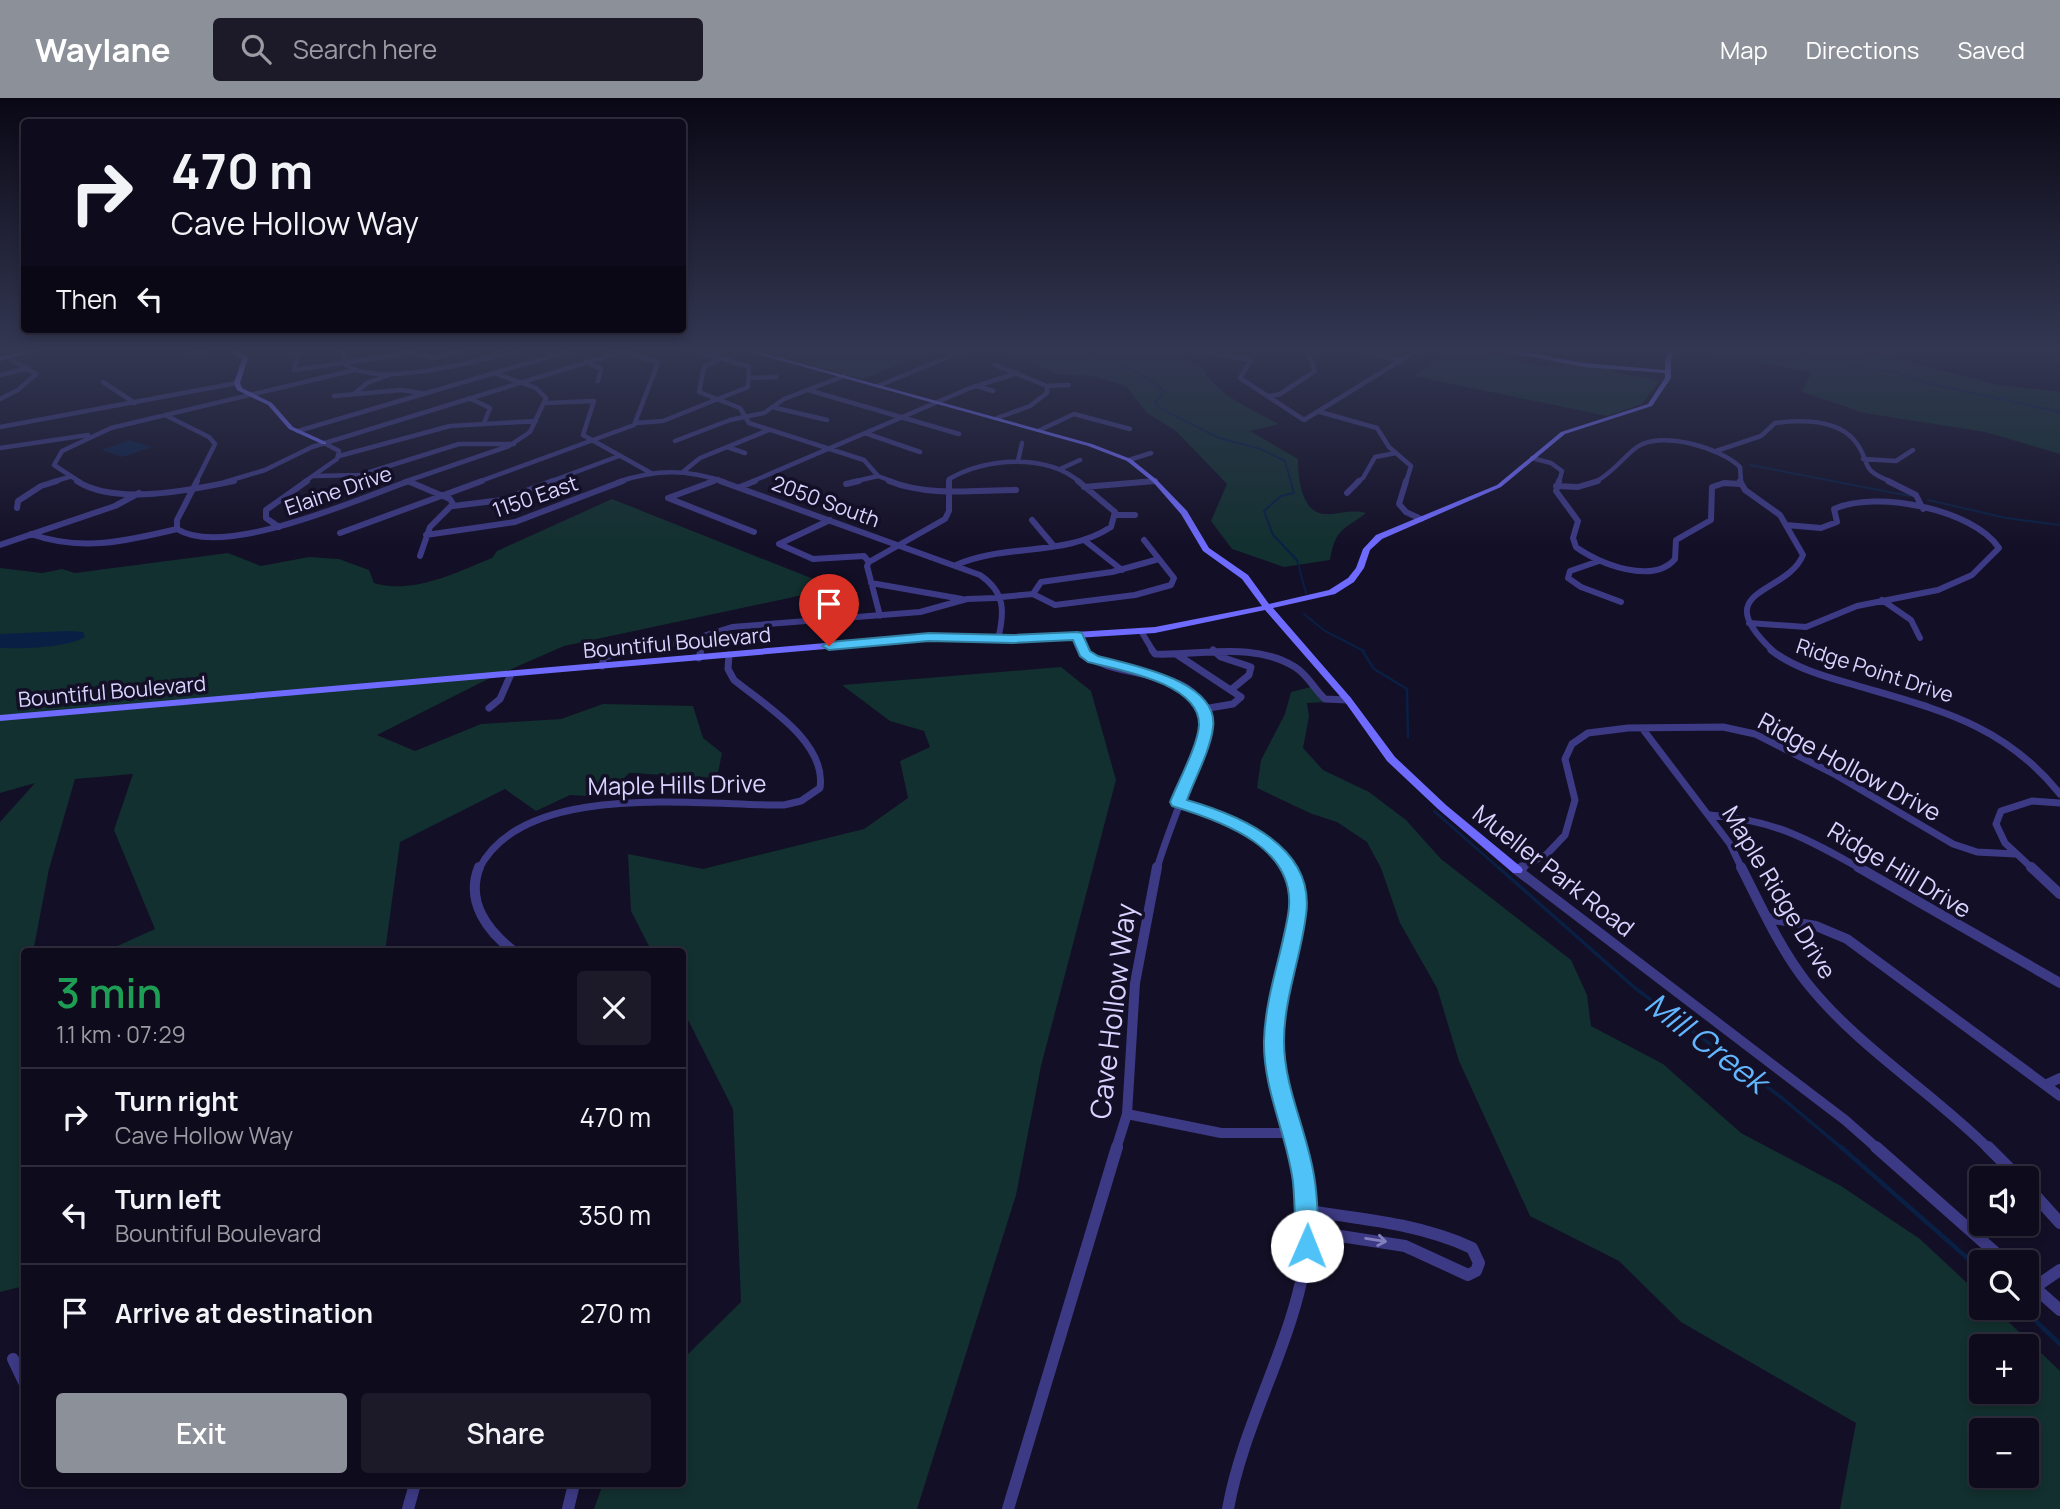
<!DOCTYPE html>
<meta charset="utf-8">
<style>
:root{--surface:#0e0b1c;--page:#1c1929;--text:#f1f3f6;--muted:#9b9ba3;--line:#2e2b3b;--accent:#8c9099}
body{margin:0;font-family:Manrope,sans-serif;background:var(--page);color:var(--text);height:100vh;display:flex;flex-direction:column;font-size:26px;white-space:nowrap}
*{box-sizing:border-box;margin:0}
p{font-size:23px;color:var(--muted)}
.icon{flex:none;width:38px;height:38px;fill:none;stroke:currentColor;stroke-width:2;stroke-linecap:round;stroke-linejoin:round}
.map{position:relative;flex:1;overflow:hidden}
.sheet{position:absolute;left:21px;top:850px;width:665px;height:539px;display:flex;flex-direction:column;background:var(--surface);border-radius:7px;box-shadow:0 4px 10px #0003,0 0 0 2px var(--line)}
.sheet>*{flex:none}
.banner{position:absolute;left:21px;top:21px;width:665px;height:214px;border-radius:7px;box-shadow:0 4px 10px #0003,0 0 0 2px var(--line);background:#0e0b1c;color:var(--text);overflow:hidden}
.tools{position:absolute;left:1969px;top:1068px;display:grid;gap:14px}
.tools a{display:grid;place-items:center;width:70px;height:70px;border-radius:7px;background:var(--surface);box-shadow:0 4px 10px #0003,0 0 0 2px var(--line);font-size:35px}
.pin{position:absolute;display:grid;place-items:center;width:60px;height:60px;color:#fff;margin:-72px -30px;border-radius:50% 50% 50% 0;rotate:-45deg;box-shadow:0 0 7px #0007}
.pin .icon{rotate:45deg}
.me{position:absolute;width:77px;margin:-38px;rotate:1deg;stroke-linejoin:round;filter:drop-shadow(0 0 5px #0008)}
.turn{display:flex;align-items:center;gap:24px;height:147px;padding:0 35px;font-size:32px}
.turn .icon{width:91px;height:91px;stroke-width:2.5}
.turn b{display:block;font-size:49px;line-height:60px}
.then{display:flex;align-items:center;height:66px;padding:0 35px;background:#0003;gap:14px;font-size:26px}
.round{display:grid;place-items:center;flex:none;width:74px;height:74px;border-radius:7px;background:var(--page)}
.summary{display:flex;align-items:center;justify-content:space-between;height:119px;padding:0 35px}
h1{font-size:42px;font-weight:600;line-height:52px;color:#1e9e55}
.cta{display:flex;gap:14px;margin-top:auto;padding:14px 35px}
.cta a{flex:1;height:80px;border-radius:7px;background:var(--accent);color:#fff;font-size:28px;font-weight:600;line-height:80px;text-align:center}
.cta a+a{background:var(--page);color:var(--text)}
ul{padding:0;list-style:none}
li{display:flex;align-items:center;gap:21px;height:98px;padding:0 35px;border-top:2px solid var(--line)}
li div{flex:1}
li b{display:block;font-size:26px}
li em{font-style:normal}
header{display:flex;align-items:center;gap:42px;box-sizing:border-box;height:98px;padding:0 35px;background:var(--accent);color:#fff}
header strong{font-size:33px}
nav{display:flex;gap:38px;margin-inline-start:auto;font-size:24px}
.search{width:490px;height:63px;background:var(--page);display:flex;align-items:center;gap:18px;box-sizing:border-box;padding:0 24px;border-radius:7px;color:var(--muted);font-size:26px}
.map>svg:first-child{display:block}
.green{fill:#12302f;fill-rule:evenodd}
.water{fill:#0a1f44}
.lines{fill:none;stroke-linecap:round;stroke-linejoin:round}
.stream-far3{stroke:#0a1f44;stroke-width:2}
.stream-far2{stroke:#0a1f44;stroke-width:2.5}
.stream-far1{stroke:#0a1f44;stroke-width:3.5}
.stream{stroke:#0a1f44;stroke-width:4.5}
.street-far4{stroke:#3d3a85;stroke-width:4.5}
.street-far3{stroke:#3d3a85;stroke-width:6}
.street-far2{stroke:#3d3a85;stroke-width:7}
.street-far1{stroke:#3d3a85;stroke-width:10}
.street{stroke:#3d3a85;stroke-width:12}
.secondary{fill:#6f6bff;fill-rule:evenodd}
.oneway{stroke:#837fbc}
.route{fill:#4fc3f7;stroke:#337fa1;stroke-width:2}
.labels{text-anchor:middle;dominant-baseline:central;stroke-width:7;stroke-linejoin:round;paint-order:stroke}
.far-street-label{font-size:21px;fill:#d9d4ff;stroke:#130f26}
.street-label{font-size:24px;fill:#d9d4ff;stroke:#130f26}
.near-street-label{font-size:28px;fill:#d9d4ff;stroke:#130f26}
.near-water-label{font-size:32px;font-style:italic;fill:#62b6ff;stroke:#130f26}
</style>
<header>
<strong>Waylane</strong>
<div class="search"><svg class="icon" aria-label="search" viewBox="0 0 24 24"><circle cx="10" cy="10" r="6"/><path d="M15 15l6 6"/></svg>Search here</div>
<nav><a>Map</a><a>Directions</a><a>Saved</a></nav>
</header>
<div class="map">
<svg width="2060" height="1411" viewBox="0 0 2060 1411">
<rect width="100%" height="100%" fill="#130f26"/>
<path class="green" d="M787,253H935L862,281L769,256Z
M1005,253H1152L1202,268C1214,297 1254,312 1279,326L1250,333L1298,361C1298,379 1301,416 1326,416C1341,416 1351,411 1366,415C1343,433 1336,429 1330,462L1284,469L1232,451L1211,423L1227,386L1176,333L1147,315L1126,288L1093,278L1057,276Z
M1452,253H1471L1548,269L1555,263L1611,270L1615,274L1659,283L1642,306L1607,318L1414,278Z
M1699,253H1844L1896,261L1998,287L2060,294V356L1985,334L1864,315L1802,294L1812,274Z
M612,401L836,490L564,548L486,582L377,637L415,653L481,626L561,621L603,606L693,608L703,640L722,655L717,680L629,675L606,699L570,697L536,713L505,691L400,744L385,854H104L155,831L114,732L133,676L75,681L49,771L33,854H24V1188L0,1194V724L35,685L0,695V470L42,475L62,471L75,475L228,455L261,468L309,459L339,461L369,472L374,485C413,497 457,474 492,460L497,453Z
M1061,569L1091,593L1116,682L1041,968L1016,1097L917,1411H594L603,1386H682L683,1261L741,1204L733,1011L683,912L682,854H652L631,813L628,756L703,771L864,731L908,700L900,663L930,649L924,633L890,623L842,587Z
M1311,589L1328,604L1307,605L1309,619L1303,650L1323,672L1369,694L1406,722L1441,761L1571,862L1587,897L1591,928L1663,966L1741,1035L1841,1088L1920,1141L1981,1198V1209H1993L2060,1273V1411H1840L1856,1325L1681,1224L1619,1163L1530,1118L1459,963L1437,890L1400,825L1381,770L1367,744L1337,724L1312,716L1257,690L1261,662L1285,616L1291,594ZM1981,1248H2026V1293H1981ZM1981,1332H2026V1377H1981Z"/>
<path class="water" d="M129,342L152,349L122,359L101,352Z
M69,533L83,534L85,539C67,550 22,551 0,550V536Z"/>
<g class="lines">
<path class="stream-far3" d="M1056,253C1096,261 1134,264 1165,294L1155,304L1158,309L1219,340L1261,351L1285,363L1294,395L1281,398L1264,413L1273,437L1297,462L1306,495
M1748,253L1896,274L1927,285L2060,314
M1750,367L1910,398
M1928,402L2006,420L2060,427
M1304,516L1325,533L1364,553"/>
<path class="stream-far2" d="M1362,552L1374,571L1407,591L1408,639
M1434,713L1500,771"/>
<path class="stream-far1" d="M1498,769L1635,890L1782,1000L1843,1051"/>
<path class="stream" d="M1841,1049L1981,1172
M2021,1209L2060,1246"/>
<path class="street-far4" d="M299,253L294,272L413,255L434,260L461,253
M345,253V266C376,291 479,263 515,253
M1197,253L1251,262L1240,280L1304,322L1416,253
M1366,253L1402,263
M192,255L202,253
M721,260L704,269L699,294L740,310L749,325L864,362L878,378L894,384
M586,264L601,271L598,283
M995,267L1047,288
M0,277L29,270
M749,280L776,279
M103,284L135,305
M878,288L963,253
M977,288L993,293
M1047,288L1069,287
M808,292L959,336
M354,296L367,285L392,276
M334,298L401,292L422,295
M1270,298L1280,296L1315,273L1307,253
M469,300L490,310L484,325
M0,301L18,292L36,276L7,259
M546,305L594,303L583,337L651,375
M776,310L827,322
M1320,314L1377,330L1389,349L1411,368L1406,384
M165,317L209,339L215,346L196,384
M997,320L1030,308L1047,295V288
M636,325L663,323L748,289L749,269L697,253
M0,329L237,285
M1040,332L1074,316L1130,331
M298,333L569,253
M865,335L920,354
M675,343L730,322L764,315L784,301L844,278
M727,349L745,355
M0,350L88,337
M1716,353L1761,338L1775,325C1799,322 1836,321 1854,342C1873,364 1856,371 1892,384
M339,358L450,328L536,323
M1532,360L1551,365L1562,373L1559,384
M1863,361L1896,363L1913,352
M1129,362L1151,355
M1018,363L1022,345
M1060,371L1080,362
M684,373L700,360L769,332
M313,378L360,377L459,346H514
M52,384L69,379
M80,384L54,367L62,353L111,330L355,272
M225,384L265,372L312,349L624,253
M304,384L337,361L339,353L324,345
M404,384L509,348L530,334L546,300L536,290L494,275
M478,384L634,327L658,265L623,253
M549,384L619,358
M618,384C656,371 687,371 725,384
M709,384L718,381
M751,384L970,290L1017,275
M852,384L878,378
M949,384V381C986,360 1045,355 1080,384
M1138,384L1155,383
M1357,384L1363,380L1375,359L1396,355
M1595,384C1613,375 1622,360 1637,349C1661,332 1721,350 1740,369L1741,384"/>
<path class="street-far3" d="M77,383C115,408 191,392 234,383
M720,383L980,477C1005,494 1005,513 998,541
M889,383C929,399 974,392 1016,392
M1406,383L1399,406L1406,414L1421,421
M1559,383L1556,393L1578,423L1573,440L1576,449C1599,466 1653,487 1675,461L1676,442L1711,422L1712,389L1724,385L1740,386
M1740,383L1745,392L1780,417L1803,457C1787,497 1706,490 1773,553
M1888,383L1916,397L1923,411
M410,384L450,401L453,406L430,429L420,458
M846,386L859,383
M1556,388L1578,389L1598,383
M740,389L755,383
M1084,389L1155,383
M1347,395L1359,383
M668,400L754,434
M668,400L714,383
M453,408L502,402L553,383
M17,410L18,403L41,388L57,383
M1115,417H1135
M830,422L779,446L813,461L864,458L869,464L867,468L880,518
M1032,422L1053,447
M279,429L266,420V412L307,383
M177,431V422L197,383
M177,431C224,461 358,401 409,383
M340,435L482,383
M31,436C81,454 127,443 177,431
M426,437L515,424L623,383
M1084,442L1122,472
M0,447L115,408L139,395
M1599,463L1570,473L1568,480L1581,489L1621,504
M869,464L945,421L949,413V383
M956,467C1006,445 1065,459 1111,429L1115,414L1078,383
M871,485L962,501
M1033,496L1041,484L1112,474L1159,461
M1001,499L1033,496L1055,507L1135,497L1171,487L1174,480L1144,442
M1882,502L1911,522L1920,540
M1749,525L1806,529L1857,508L1938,492L1972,477L1999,450C1973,411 1876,392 1834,411L1837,424L1821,430L1786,427
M1141,533L1153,553
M1078,537L1084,553
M629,553L701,541
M700,553L703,538L732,529L920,514L967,501L996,500"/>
<path class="street-far2" d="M1083,552C1108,586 1197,564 1204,617C1208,644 1166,735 1157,771
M1152,552L1155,556C1201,558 1253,543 1295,569C1308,577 1314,591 1325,601L1348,602
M1213,552L1221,559L1251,569L1249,577L1232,591
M1771,552C1794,570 1826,579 1855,587C1938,612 2003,625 2060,696
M1176,556L1241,599L1233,606L1203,611
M699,560L701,552
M602,568L604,559L637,552
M489,610L500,601L511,576
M1642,630L1730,746L1742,771
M1178,704C1222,718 1263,733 1291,771
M1710,717C1774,722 1806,740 1861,771
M479,771C524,681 702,708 784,707L801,703L820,690C827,644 765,607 734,582L728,571L729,557
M1519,771L1547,756L1565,737L1575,702L1565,661L1572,646L1588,635L1628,630L1723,629L1755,636L1836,677L1953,746L1977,754L2015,756
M2033,771L2005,745L1996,726L2001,713L2032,703L2060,705"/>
<path class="street-far1" d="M479,769C465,804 488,834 515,854
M1289,769C1314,819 1278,877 1275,928C1271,970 1285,1011 1295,1051
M1523,769L1517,772L1845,1022L1878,1051
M1741,769C1761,808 1780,851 1807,885C1858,949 1932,994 1989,1051
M1858,769L2060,885
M2031,769L2060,796
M1767,820L1816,828L1847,841L2060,998
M2045,987L2060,980
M1127,1016L1221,1035H1291
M1116,1051L1127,1016L1135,885L1157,769"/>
<path class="street" d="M1876,1049L2006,1164
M1988,1049L2019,1080
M2026,1087L2060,1125
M1308,1113C1364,1121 1420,1126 1472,1150L1479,1165L1476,1173L1468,1177L1405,1148L1308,1133
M2026,1182L2060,1212
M2035,1189L2060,1172
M13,1261L24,1284
M408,1411L415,1386
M568,1411L574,1386
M1008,1411L1117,1049
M1228,1411C1244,1321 1296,1241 1307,1150C1311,1116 1303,1082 1295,1049"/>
<path class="secondary" d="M26,253H34L0,263V259Z
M230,253H235L248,260L240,285L242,290L272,305L293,329L326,344V346H322L289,331L268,307L237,292L234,285L242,261Z
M750,253H756L1092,346L1131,361L1157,382L1187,413L1209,450L1248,477L1269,506L1329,492L1348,480L1356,470L1363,451L1376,437L1497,387L1561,334L1648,306L1665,280V275L1584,269L1513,255L1511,253H1519L1584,265L1665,272V261L1670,253H1674L1671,261V280L1652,308L1565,336L1501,389L1382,441L1370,452L1364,470L1354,484L1335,496L1273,510L1351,600L1395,659L1446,707L1521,769L1523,772L1521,775H1513L1438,711L1387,663L1345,604L1265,512L1155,535L1012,544L929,542L0,623V617L929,536L1012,538L1155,529L1262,508L1242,481L1203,453L1181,416L1153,384L1127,363L1088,348L750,254Z"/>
</g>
<defs><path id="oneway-shaft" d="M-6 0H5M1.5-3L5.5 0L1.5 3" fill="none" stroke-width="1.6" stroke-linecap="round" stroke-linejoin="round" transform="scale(1.75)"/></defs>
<use class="oneway" href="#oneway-shaft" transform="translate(1376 1142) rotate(9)"/>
<linearGradient id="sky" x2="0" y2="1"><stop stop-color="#0a0815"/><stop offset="0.56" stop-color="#333752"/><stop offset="1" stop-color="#333752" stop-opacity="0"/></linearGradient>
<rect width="2060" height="450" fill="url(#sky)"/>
<path class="route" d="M1077,534L1082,535L1090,553L1098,558C1130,567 1220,582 1213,630C1210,653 1195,680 1187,702C1239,717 1316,748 1306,817C1301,859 1284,900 1284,943C1284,992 1309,1036 1315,1084C1318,1105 1318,1127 1319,1148L1316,1156L1307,1159L1299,1156L1296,1148C1295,1127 1295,1105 1293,1084C1287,1036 1263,992 1264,943C1265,900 1281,859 1288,817C1300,750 1222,723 1172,708L1170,704C1178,684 1198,647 1199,627C1200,585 1119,572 1088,564L1080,558L1073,542L1012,545L929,543L829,552L822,548L829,544L929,535L1012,537Z"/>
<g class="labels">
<g class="far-street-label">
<text transform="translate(338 392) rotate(-19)">Elaine Drive</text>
<text transform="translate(535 398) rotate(-19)">1150 East</text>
<text transform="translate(826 403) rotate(20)">2050 South</text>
<text transform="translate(677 544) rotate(-5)">Bountiful Boulevard</text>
<text transform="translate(1875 572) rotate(18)">Ridge Point Drive</text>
<text transform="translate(112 593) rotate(-5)">Bountiful Boulevard</text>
</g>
<g class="street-label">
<text transform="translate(1850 668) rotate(28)">Ridge Hollow Drive</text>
<text transform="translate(677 686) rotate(-1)">Maple Hills Drive</text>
<text transform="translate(1900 771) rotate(31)">Ridge Hill Drive</text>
<text transform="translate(1554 772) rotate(38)">Mueller Park Road</text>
<text transform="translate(1780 794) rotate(59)">Maple Ridge Drive</text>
</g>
<g class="near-street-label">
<text transform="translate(1112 913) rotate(-83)">Cave Hollow Way</text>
</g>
<g class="near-water-label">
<text transform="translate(1707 944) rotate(37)">Mill Creek</text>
</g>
</g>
</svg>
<div class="tools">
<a><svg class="icon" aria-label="sound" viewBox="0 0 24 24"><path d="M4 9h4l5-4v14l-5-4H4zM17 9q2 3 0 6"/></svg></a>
<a><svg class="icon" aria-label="search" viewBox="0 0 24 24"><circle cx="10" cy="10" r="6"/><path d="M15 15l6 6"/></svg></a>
<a>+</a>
<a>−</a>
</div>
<div class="pin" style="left:829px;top:548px;background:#d93025"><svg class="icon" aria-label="arrive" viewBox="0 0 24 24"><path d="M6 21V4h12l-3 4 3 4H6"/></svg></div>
<svg class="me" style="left:1307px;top:1148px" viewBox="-20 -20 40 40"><circle r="19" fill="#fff"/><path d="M0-13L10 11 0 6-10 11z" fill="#4fc3f7"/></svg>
<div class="banner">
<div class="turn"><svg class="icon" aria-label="right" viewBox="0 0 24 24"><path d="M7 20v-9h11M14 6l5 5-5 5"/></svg><div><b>470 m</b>Cave Hollow Way</div></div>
<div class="then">Then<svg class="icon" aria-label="left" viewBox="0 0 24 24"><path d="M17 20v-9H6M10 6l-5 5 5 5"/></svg></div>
</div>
<section class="sheet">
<div class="summary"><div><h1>3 min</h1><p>1.1 km · 07:29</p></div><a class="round"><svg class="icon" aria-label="close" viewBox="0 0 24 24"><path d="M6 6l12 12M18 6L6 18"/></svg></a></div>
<ul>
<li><svg class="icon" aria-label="right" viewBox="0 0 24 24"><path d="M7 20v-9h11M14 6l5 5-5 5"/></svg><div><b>Turn right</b><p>Cave Hollow Way</p></div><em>470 m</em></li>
<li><svg class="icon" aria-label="left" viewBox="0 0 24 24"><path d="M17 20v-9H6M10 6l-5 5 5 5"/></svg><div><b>Turn left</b><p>Bountiful Boulevard</p></div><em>350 m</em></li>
<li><svg class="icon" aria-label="arrive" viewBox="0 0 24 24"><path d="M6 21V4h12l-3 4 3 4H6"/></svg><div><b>Arrive at destination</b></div><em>270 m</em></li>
</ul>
<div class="cta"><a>Exit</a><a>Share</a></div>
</section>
</div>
